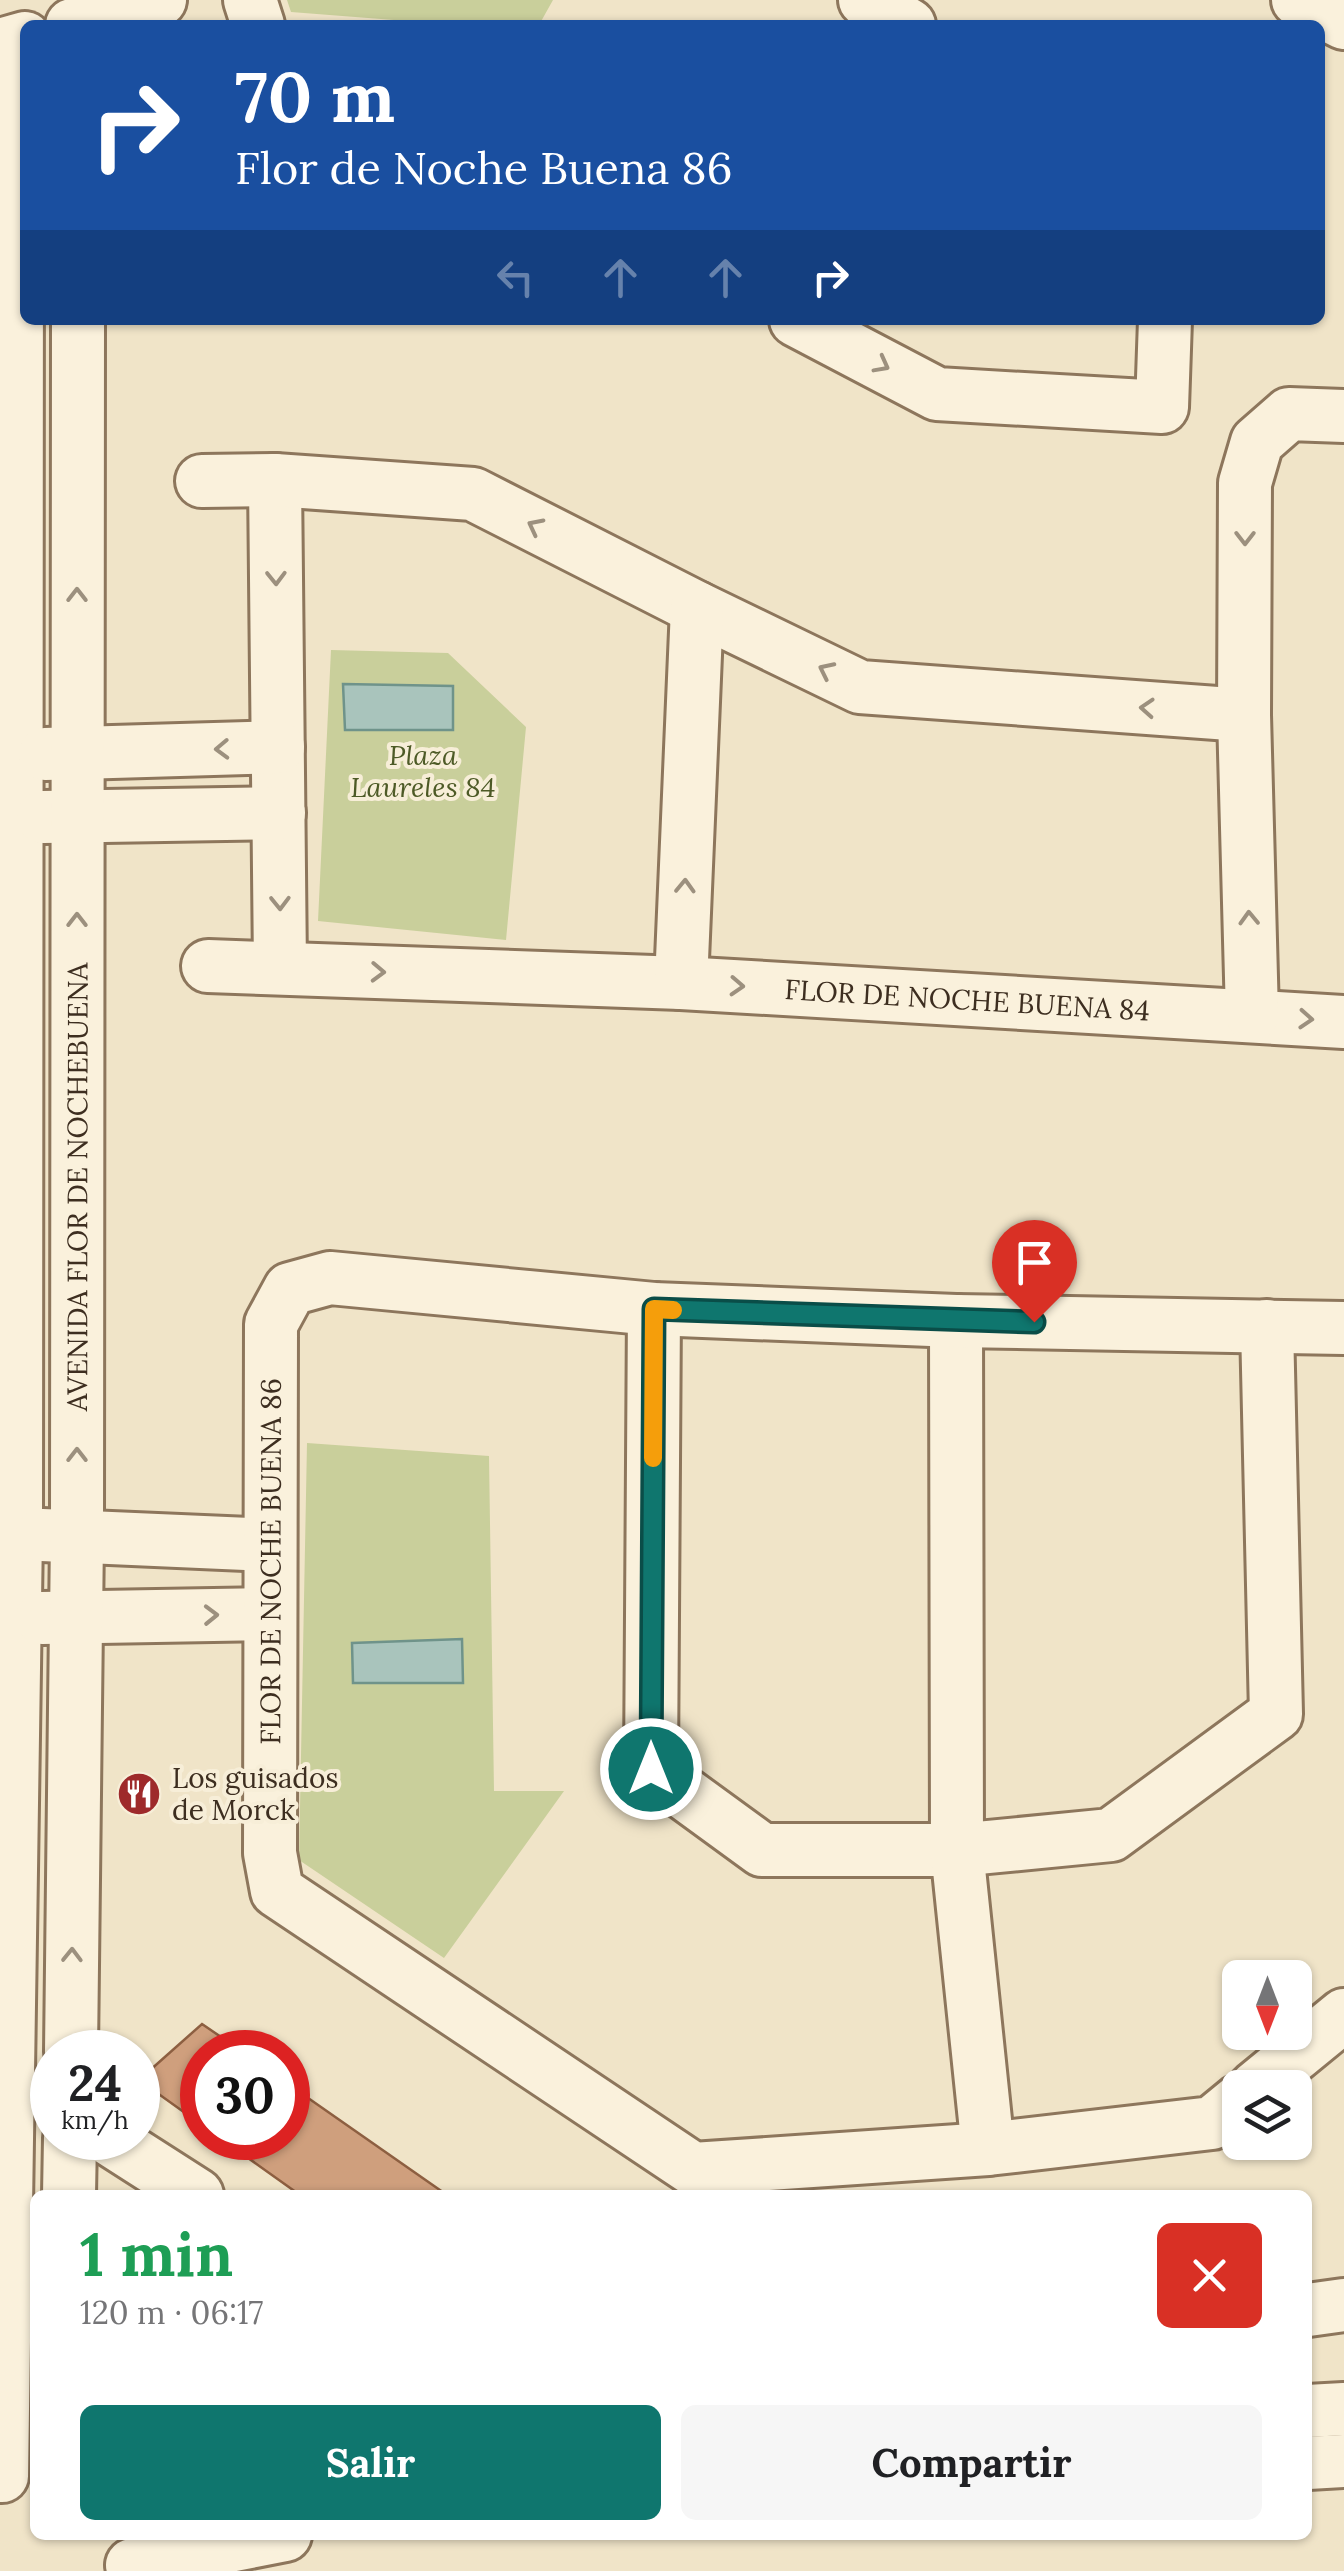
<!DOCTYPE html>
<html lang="es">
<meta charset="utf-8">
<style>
:root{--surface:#fff;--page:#f6f6f6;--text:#202124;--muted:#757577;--accent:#0f766e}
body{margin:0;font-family:Lora,serif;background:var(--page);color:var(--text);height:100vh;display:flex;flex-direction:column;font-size:38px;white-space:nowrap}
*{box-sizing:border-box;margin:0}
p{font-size:32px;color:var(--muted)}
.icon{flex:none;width:55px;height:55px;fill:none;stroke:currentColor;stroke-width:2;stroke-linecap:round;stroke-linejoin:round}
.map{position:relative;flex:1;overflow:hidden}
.details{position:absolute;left:30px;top:2190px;width:1282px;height:350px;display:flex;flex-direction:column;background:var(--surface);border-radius:15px;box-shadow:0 2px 8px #0004}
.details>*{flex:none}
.banner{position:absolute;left:20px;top:20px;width:1305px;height:305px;border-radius:15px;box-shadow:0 2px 8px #0004;background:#1a4fa0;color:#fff;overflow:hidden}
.needle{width:65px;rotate:180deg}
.controls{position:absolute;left:1222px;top:1960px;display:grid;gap:20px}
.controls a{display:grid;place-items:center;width:90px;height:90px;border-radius:15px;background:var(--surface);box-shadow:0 2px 8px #0004;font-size:50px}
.speed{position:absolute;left:30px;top:2030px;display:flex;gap:20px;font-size:50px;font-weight:700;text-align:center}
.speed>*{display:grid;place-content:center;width:130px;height:130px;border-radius:50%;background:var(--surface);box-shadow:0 2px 8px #0004;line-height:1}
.speed small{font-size:25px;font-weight:400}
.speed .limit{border:15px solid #d22;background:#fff;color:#111}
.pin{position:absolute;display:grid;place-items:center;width:85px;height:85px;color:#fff;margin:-102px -42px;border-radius:50% 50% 50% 0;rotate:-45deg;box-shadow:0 0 10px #0007}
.pin .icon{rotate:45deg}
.me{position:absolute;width:110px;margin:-55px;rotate:0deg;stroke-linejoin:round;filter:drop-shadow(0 0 8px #0008)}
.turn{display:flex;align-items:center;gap:35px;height:210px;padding:0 50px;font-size:45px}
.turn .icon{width:130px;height:130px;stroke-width:2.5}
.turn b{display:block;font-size:70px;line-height:85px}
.lanes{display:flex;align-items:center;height:95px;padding:0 50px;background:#0003;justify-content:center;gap:50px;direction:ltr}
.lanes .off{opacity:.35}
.round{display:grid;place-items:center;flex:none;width:105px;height:105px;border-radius:15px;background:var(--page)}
.head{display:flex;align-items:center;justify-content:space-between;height:170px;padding:0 50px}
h1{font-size:60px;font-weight:800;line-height:75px;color:#1e9e55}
.button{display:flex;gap:20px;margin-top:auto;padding:20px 50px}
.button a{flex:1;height:115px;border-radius:15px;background:var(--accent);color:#fff;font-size:40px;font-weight:800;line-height:115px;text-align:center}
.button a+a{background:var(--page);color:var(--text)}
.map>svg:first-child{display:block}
.green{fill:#c9cf9b}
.water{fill:#a9c4bc;stroke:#6f938a;stroke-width:2.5}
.building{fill:#cf9f7d;stroke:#8d5f41;stroke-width:2.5}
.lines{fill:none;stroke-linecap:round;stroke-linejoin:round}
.minor-casing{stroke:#8d765c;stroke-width:58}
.minor{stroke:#faf1dc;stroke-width:52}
.oneway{stroke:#9c907e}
.route-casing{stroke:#0a4d48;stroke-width:25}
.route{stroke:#0f766e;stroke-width:18}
.slow{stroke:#f59e0b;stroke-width:18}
.labels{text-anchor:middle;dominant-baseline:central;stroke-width:8;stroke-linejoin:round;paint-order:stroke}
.park-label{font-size:28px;font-style:italic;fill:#4d5a26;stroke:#f7eed8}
.street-label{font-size:28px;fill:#3d2e20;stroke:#f7eed8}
.poi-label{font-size:28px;fill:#3d2e20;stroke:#f7eed8;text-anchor:start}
</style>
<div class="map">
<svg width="1344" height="2571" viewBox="0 0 1344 2571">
<rect width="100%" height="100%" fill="#f0e4c8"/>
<path class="green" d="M287,0H553L539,25H458L291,12Z
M331,650L448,653L526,727L506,940L318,921Z
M307,1443L489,1456L494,1791H564L444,1958L299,1860Z"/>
<path class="water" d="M343,684L453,686V730H345Z
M462,1639L463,1683H353L352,1643Z"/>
<path class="building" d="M202,2024L243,2052H202V2125L139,2080Z
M288,2084L447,2195H300L220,2138H288Z"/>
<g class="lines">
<g class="minor-casing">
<g id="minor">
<path d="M250,0L258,25"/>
<path d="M865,0L909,25"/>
<path d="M1298,0L1344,23"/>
<path d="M72,25L160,0"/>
<path d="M0,45L25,38"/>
<path d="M0,81L17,194L16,1534L2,2476"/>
<path d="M796,320L937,394L1162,407L1165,320"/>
<path d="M275,480L280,968"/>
<path d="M202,481L275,480L473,494L697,608L860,687L1244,715"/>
<path d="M45,754L278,747"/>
<path d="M43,817L279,813"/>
<path id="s1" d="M208,966L681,983L1344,1022"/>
<path d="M681,983L697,608"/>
<path d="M1252,1015L1244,715L1245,483L1257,442L1289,414L1344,416"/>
<path d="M654,1309L651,1769L762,1850H957L1111,1835L1276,1714L1267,1326"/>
<path d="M956,1321L957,1850L988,2149"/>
<path d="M42,1535L270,1545"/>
<path d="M42,1618L270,1614"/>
<path id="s2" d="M71,2052L77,1536L78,320"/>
<path d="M1255,2088L1344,2015"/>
<path id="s3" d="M1240,2100L1212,2123L988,2149L693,2169L277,1891L270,1853L271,1324L290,1289L330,1278L654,1309L956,1321L1344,1328"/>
<path d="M108,2138L197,2195"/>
<path d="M69,2195L70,2138"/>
<path d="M1308,2310L1344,2305"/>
<path d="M1308,2411L1344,2409"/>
<path d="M1308,2463L1344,2461"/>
<path d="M132,2565L285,2535"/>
</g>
</g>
<use href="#minor" class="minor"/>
</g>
<defs><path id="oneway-chevron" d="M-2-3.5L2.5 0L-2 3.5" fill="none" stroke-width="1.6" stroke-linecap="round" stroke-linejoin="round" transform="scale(2.5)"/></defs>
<g class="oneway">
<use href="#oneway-chevron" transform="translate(882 365) rotate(28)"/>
<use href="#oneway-chevron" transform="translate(535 526) rotate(-153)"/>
<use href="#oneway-chevron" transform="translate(1245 538) rotate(90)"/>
<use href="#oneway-chevron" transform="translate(276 578) rotate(89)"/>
<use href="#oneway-chevron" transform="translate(77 595) rotate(-90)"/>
<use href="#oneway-chevron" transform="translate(826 670) rotate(-154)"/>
<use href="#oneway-chevron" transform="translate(1147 708) rotate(-176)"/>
<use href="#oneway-chevron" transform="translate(222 749) rotate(178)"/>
<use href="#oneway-chevron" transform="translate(685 886) rotate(-88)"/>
<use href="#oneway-chevron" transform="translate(280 903) rotate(89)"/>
<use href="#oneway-chevron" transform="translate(1249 918) rotate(-92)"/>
<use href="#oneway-chevron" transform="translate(77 920) rotate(-90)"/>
<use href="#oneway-chevron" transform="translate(378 972) rotate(2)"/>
<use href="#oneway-chevron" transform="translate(737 986) rotate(3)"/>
<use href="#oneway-chevron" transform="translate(1306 1019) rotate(4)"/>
<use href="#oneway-chevron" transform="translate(77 1455) rotate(-90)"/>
<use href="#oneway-chevron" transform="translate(211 1615) rotate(-1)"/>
<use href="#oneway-chevron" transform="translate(72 1955) rotate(-89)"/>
</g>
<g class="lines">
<g class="route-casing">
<path id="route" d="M651,1769L654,1309L1034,1322"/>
</g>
<use href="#route" class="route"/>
<path class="slow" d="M653,1458L654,1309L673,1310"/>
</g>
<defs>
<g id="restaurant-disc" transform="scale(2.25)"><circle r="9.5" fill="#9e2a2b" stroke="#f7eed8"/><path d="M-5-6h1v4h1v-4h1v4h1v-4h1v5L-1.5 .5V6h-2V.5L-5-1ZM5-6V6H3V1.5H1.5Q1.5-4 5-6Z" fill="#fff"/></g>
</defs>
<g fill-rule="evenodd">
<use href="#restaurant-disc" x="139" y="1794"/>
</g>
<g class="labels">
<g class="park-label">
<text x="423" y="755">Plaza<tspan x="423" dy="32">Laureles 84</tspan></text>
</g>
<g class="street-label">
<text stroke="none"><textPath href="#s1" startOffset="760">FLOR DE NOCHE BUENA 84</textPath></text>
<text stroke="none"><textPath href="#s2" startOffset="865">AVENIDA FLOR DE NOCHEBUENA</textPath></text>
<text stroke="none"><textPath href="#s3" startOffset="1388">FLOR DE NOCHE BUENA 86</textPath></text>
</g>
<g class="poi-label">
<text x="172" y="1778">Los guisados<tspan x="172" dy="32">de Morck</tspan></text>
</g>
</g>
</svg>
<div class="controls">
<a><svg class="needle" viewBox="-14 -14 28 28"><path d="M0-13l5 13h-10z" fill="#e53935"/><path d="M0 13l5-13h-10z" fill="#757577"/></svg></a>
<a><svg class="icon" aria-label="layers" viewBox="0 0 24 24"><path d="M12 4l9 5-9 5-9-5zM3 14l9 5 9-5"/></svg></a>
</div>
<div class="speed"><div>24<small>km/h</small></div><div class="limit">30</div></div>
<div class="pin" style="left:1034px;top:1322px;background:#d93025"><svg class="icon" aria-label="arrive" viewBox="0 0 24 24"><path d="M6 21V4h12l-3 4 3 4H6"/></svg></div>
<svg class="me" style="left:651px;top:1769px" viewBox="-20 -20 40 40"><circle r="17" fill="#0f766e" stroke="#fff" stroke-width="3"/><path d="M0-11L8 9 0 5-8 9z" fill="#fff"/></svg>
<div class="banner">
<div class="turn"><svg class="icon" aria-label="right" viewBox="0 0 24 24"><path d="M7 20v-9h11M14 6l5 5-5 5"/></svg><div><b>70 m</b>Flor de Noche Buena 86</div></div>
<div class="lanes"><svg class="icon off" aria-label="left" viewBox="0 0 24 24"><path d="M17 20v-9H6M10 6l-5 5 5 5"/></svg><svg class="icon off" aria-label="ahead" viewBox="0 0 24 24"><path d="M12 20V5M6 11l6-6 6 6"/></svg><svg class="icon off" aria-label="ahead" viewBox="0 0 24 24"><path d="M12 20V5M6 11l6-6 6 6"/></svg><svg class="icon" aria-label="right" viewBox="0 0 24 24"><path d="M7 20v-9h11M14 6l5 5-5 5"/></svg></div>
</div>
<section class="details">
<div class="head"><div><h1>1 min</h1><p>120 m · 06:17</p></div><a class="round" style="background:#d93025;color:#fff"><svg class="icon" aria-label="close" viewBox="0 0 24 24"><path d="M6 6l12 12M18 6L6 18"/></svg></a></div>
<div class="button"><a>Salir</a><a>Compartir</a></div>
</section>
</div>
